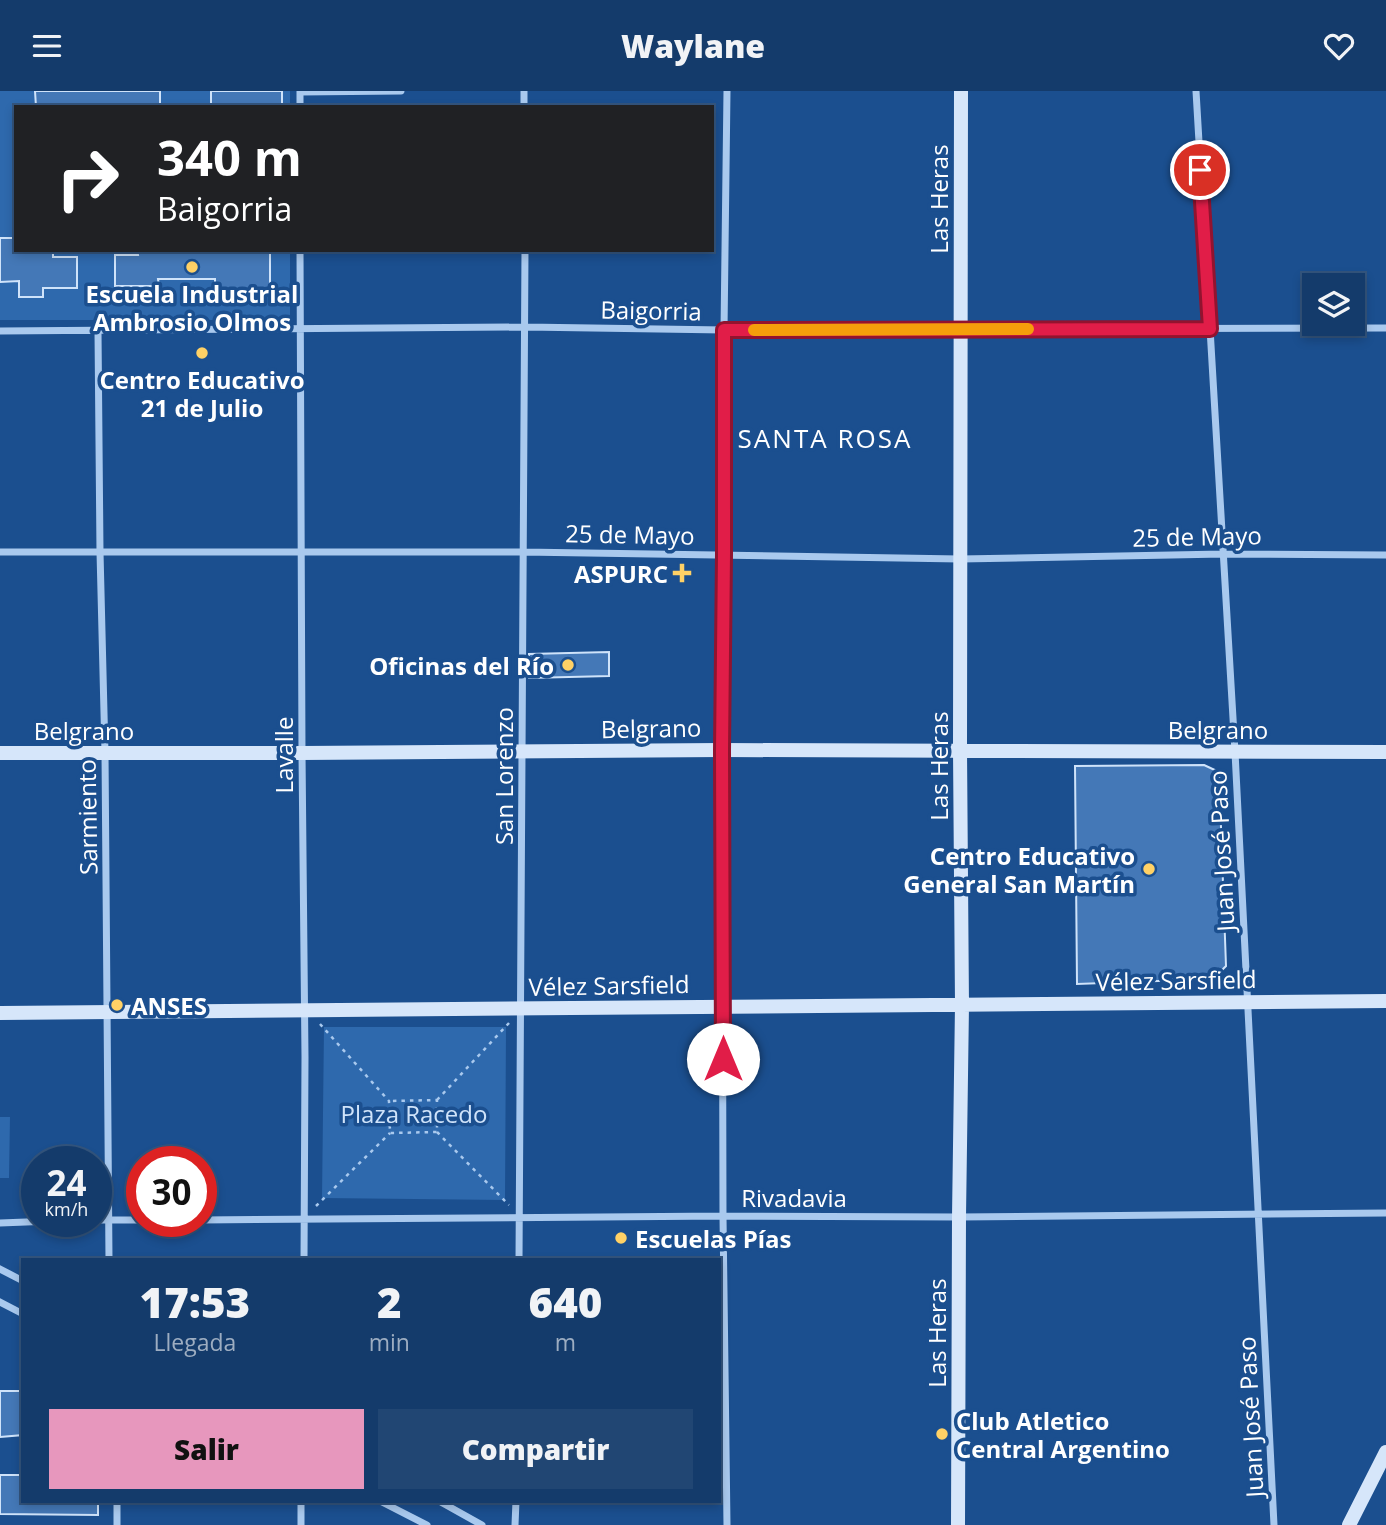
<!DOCTYPE html>
<html lang="es">
<meta charset="utf-8">
<style>
:root{--surface:#143b6b;--page:#214673;--text:#f1f3f6;--muted:#9dadc1;--line:#33557e;--accent:#e797bd}
body{margin:0;font-family:"Open Sans",sans-serif;background:var(--page);color:var(--text);height:100vh;display:flex;flex-direction:column;font-size:26px;white-space:nowrap}
*{box-sizing:border-box;margin:0}
p{font-size:23px;color:var(--muted)}
.icon{flex:none;width:38px;height:38px;fill:none;stroke:currentColor;stroke-width:2;stroke-linecap:round;stroke-linejoin:round}
.map{position:relative;flex:1;overflow:hidden}
.drawer{position:absolute;left:21px;top:1167px;width:700px;height:245px;display:flex;flex-direction:column;background:var(--surface);border-radius:0px;box-shadow:0 4px 10px #0003,0 0 0 2px var(--line)}
.drawer>*{flex:none}
.hud{position:absolute;left:14px;top:14px;width:700px;height:147px;border-radius:0px;box-shadow:0 4px 10px #0003,0 0 0 2px var(--line);background:#202124;color:#fff;overflow:hidden}
.controls{position:absolute;left:1302px;top:182px;display:grid;gap:14px}
.controls a{display:grid;place-items:center;width:63px;height:63px;border-radius:0px;background:var(--surface);box-shadow:0 4px 10px #0003,0 0 0 2px var(--line);font-size:35px}
.speed{position:absolute;left:21px;top:1055px;display:flex;gap:14px;font-size:35px;font-weight:700;text-align:center}
.speed>*{display:grid;place-content:center;width:91px;height:91px;border-radius:50%;background:var(--surface);box-shadow:0 4px 10px #0003,0 0 0 2px var(--line);line-height:1}
.speed small{font-size:18px;font-weight:400}
.speed .limit{border:10px solid #d22;background:#fff;color:#111}
.pin{position:absolute;display:grid;place-items:center;width:60px;height:60px;color:#fff;margin:-30px;border:4px solid #fff;border-radius:50%;box-shadow:0 2px 7px #0007}
.me{position:absolute;width:77px;margin:-38px;rotate:0deg;stroke-linejoin:round;filter:drop-shadow(0 0 5px #0008)}
.turn{display:flex;align-items:center;gap:24px;height:147px;padding:0 28px;font-size:32px}
.turn .icon{width:91px;height:91px;stroke-width:2.5}
.turn b{display:block;font-size:49px;line-height:60px}
.eta{display:flex;justify-content:space-evenly;align-items:center;height:119px;text-align:center}
.eta b{font-size:42px;font-weight:800;line-height:49px}
.primary-button{display:flex;gap:14px;margin-top:auto;padding:14px 28px}
.primary-button a{flex:1;height:80px;border-radius:0px;background:var(--accent);color:#111;font-size:28px;font-weight:800;line-height:80px;text-align:center}
.primary-button a+a{background:var(--page);color:var(--text)}
header{display:flex;justify-content:space-between;align-items:center;height:91px;padding:0 28px;background:var(--surface);font-size:32px;font-weight:800}
.map>svg:first-child{display:block}
.green{fill:#2e69ad}
.building{fill:#4478b7;stroke:#cfe3fa;stroke-width:2}
.lines{fill:none;stroke-linecap:round;stroke-linejoin:round}
.path{stroke:#a9c9ee;stroke-width:2.5;stroke-dasharray:3.5 5;stroke-linecap:butt}
.street{stroke:#a9c9ee;stroke-width:7}
.secondary{stroke:#d6e6fa;stroke-width:14}
.route-casing{stroke:#92132f;stroke-width:18}
.route{stroke:#e11d48;stroke-width:12}
.slow{stroke:#f59e0b;stroke-width:12}
.poi-dot{fill:#ffd166;stroke:#1b4f8f;stroke-width:2.5}
.labels{text-anchor:middle;dominant-baseline:central;stroke-width:7;stroke-linejoin:round;paint-order:stroke}
.street-label{font-size:24px;fill:#fff;stroke:#1b4f8f}
.poi-label{font-size:24px;font-weight:bold;fill:#fff;stroke:#1b4f8f;text-anchor:end}
.park-label{font-size:24px;fill:#cfe3fa;stroke:#1b4f8f}
.neighbourhood-label{font-size:26px;letter-spacing:2px;fill:#fff;stroke:#1b4f8f}
</style>
<header><svg class="icon" aria-label="menu" viewBox="0 0 24 24"><path d="M4 6h16M4 12h16M4 18h16"/></svg>Waylane<svg class="icon" aria-label="heart" viewBox="0 0 24 24"><path d="M12 20l-8-8c-3-5 5-10 8-4 3-6 11-1 8 4z"/></svg></header>
<div class="map">
<svg width="1386" height="1434" viewBox="0 0 1386 1434">
<rect width="100%" height="100%" fill="#1b4f8f"/>
<path class="green" d="M0,0H290V16H16V159H290V229H0Z
M324,936H506L505,1109L322,1107Z
M0,1026H10L9,1087H0Z"/>
<path class="building" d="M35,0H160V16H36Z
M211,0H282V16H211Z
M0,147H16V159H53V166H77V197H43V206H19V190L0,191Z
M137,159H270V198L215,199V188H158L159,195H115V164H138Z
M609,561V585L529,587V563Z
M1204,674L1219,681L1226,875L1213,888L1077,893L1075,675Z
M0,1300H23V1344L0,1346Z
M0,1384H23V1410H98V1424L0,1423Z"/>
<g class="lines">
<path class="path" d="M320,933L389,1010L390,1042L437,1041V1009L389,1010
M437,1009L509,932
M437,1041L509,1114
M316,1115L390,1042"/>
<path class="street" d="M300,0V16
M524,0V16
M1196,0L1235,661L1274,1434
M300,1L401,0
M300,159L302,662L305,966L304,1169
M0,240L526,236L724,239L1386,237
M98,240L100,461L105,662L109,1169
M0,461H523L960,468L1223,463L1386,464
M96,1129H142
M201,1129L723,1125L959,1126L1386,1122
M0,1132L52,1130
M519,1169L525,159
M0,1178L23,1190
M0,1211L23,1223
M117,1410V1434
M380,1410L427,1434
M439,1410L482,1434
M301,1434V1410
M515,1434L516,1410
M727,1434L723,1125L722,659L724,463V239L727,0"/>
<path class="secondary" d="M0,662H302L722,659L1386,661
M0,922L1386,910
M958,1434L959,1126L962,914L960,659L961,0
M1349,1434L1386,1361"/>
</g>
<g class="lines">
<g class="route-casing">
<path id="route" d="M723,968L722,659L724,463V239L1210,238L1200,79"/>
</g>
<use href="#route" class="route"/>
<path class="slow" d="M754,239L1028,238"/>
</g>
<g class="poi-dot">
<circle cx="192" cy="176" r="7"/>
<circle cx="202" cy="262" r="7"/>
<path d="M678.5 471.5h7v7h7v7h-7v7h-7v-7h-7v-7h7z"/>
<circle cx="568" cy="574" r="7"/>
<circle cx="1149" cy="778" r="7"/>
<circle cx="117" cy="914" r="7"/>
<circle cx="621" cy="1147" r="7"/>
<circle cx="942" cy="1343" r="7"/>
</g>
<g class="labels">
<g class="street-label">
<text transform="translate(938 108) rotate(-90)">Las Heras</text>
<text transform="translate(651 219) rotate(1)">Baigorria</text>
<text transform="translate(630 443) rotate(1)">25 de Mayo</text>
<text transform="translate(1197 445) rotate(-1)">25 de Mayo</text>
<text transform="translate(651 637) rotate(-1)">Belgrano</text>
<text x="1218" y="638">Belgrano</text>
<text x="84" y="639">Belgrano</text>
<text transform="translate(283 664) rotate(-90)">Lavalle</text>
<text transform="translate(938 675) rotate(-90)">Las Heras</text>
<text transform="translate(503 685) rotate(-90)">San Lorenzo</text>
<text transform="translate(87 726) rotate(-91)">Sarmiento</text>
<text transform="translate(1221 760) rotate(-93)">Juan José Paso</text>
<text transform="translate(1176 889) rotate(-1)">Vélez Sarsfield</text>
<text transform="translate(609 894) rotate(-1)">Vélez Sarsfield</text>
<text x="794" y="1106">Rivadavia</text>
<text transform="translate(936 1242) rotate(-90)">Las Heras</text>
<text transform="translate(1250 1326) rotate(-93)">Juan José Paso</text>
</g>
<g class="poi-label">
<text x="192" y="202" text-anchor="middle">Escuela Industrial<tspan x="192" dy="28">Ambrosio Olmos</tspan></text>
<text x="202" y="288" text-anchor="middle">Centro Educativo<tspan x="202" dy="28">21 de Julio</tspan></text>
<text x="668" y="482">ASPURC</text>
<text x="554" y="574">Oficinas del Río</text>
<text x="1135" y="764">Centro Educativo<tspan x="1135" dy="28">General San Martín</tspan></text>
<text x="131" y="914" text-anchor="start">ANSES</text>
<text x="635" y="1147" text-anchor="start">Escuelas Pías</text>
<text x="956" y="1329" text-anchor="start">Club Atletico<tspan x="956" dy="28">Central Argentino</tspan></text>
</g>
<g class="park-label">
<text x="414" y="1022">Plaza Racedo</text>
</g>
<g class="neighbourhood-label">
<text x="825" y="347">SANTA ROSA</text>
</g>
</g>
</svg>
<div class="controls">
<a><svg class="icon" aria-label="layers" viewBox="0 0 24 24"><path d="M12 4l9 5-9 5-9-5zM3 14l9 5 9-5"/></svg></a>
</div>
<div class="speed"><div>24<small>km/h</small></div><div class="limit">30</div></div>
<div class="pin" style="left:1200px;top:79px;background:#d93025"><svg class="icon" aria-label="arrive" viewBox="0 0 24 24"><path d="M6 21V4h12l-3 4 3 4H6"/></svg></div>
<svg class="me" style="left:723px;top:968px" viewBox="-20 -20 40 40"><circle r="19" fill="#fff"/><path d="M0-13L10 11 0 6-10 11z" fill="#e11d48"/></svg>
<div class="hud">
<div class="turn"><svg class="icon" aria-label="right" viewBox="0 0 24 24"><path d="M7 20v-9h11M14 6l5 5-5 5"/></svg><div><b>340 m</b>Baigorria</div></div>
</div>
<section class="drawer">
<div class="eta">
<div><b>17:53</b><p>Llegada</p></div>
<div><b>2</b><p>min</p></div>
<div><b>640</b><p>m</p></div>
</div>
<div class="primary-button"><a>Salir</a><a>Compartir</a></div>
</section>
</div>
